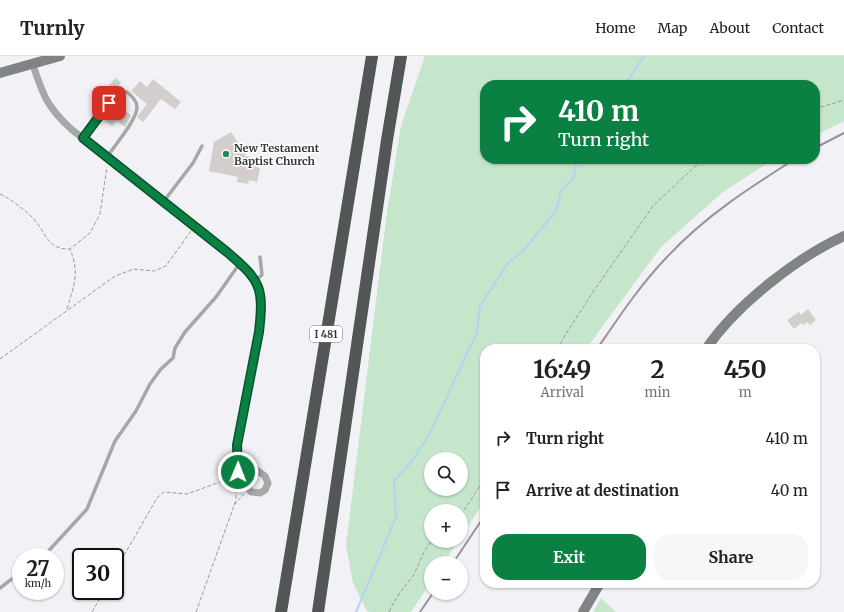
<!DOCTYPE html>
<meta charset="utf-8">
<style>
:root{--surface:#fff;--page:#f6f6f6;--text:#222;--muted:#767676;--line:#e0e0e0;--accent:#0b8043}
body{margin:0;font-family:Merriweather,serif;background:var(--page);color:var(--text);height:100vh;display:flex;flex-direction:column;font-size:15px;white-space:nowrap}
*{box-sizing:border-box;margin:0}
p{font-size:13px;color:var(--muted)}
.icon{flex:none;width:22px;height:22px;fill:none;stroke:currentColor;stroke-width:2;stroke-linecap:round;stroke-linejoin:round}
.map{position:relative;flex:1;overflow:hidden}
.side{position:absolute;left:480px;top:288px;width:340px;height:244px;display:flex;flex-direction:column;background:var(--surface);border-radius:16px;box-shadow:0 1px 3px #0004}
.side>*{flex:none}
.top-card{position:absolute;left:480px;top:24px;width:340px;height:84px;border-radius:16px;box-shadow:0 1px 3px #0004;background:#0b8043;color:#fff;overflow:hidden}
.fabs{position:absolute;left:424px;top:396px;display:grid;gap:8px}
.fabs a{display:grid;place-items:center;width:44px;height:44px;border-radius:50%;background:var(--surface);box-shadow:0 1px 3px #0004;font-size:20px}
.speed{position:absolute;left:12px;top:492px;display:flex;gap:8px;font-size:20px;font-weight:700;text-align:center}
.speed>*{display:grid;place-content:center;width:52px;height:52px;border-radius:50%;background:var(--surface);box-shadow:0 1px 3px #0004;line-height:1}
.speed small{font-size:10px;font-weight:400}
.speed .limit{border:2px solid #111;border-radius:6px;background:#fff;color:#111}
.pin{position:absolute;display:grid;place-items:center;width:34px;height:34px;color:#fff;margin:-17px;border-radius:8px;box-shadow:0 2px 6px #0006}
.me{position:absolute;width:44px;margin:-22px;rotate:1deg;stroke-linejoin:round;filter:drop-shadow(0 0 3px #0008)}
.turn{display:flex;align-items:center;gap:14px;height:84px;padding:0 12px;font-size:18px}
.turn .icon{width:52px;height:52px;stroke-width:2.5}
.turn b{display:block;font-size:28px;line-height:34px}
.eta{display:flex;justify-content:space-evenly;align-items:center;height:68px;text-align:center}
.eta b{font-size:24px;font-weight:700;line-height:28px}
.action{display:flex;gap:8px;margin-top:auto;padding:8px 12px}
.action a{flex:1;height:46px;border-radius:16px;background:var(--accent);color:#fff;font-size:16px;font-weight:700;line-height:46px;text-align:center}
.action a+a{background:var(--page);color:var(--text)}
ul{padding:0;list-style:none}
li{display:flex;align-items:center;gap:12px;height:52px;padding:0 12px}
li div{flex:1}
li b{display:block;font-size:15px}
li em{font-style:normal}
header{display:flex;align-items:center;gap:24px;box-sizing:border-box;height:56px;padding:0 20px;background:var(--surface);border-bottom:1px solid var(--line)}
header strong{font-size:19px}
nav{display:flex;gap:22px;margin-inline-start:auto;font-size:14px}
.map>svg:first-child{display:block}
.green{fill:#c6e6cc;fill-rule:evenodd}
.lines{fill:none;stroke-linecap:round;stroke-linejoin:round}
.stream{stroke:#b3d3f3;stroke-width:2}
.building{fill:#d3cdcb}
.path{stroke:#9b9b9f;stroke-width:1;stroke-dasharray:4 2;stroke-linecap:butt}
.lane{stroke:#a5a8a8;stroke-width:3.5}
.street{stroke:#a5a8a8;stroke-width:7}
.secondary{stroke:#818485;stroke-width:10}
.highway{stroke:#515656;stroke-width:12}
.rail{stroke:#959598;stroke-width:2}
.route-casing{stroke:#07532c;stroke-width:10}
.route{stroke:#0b8043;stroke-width:7}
.poi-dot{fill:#29865d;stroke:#fff;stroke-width:1.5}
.labels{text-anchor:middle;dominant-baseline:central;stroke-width:3;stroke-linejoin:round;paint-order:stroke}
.shield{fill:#fff;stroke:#737374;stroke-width:1}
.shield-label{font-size:10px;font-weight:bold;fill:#373739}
.poi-label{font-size:11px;font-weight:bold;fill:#373739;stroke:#fff;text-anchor:start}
</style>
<header>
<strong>Turnly</strong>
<nav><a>Home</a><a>Map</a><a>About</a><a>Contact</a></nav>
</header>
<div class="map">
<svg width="844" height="556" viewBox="0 0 844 556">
<rect width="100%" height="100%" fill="#f1f1f6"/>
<path class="green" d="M425,0H844V65L815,80V29H485V103H774L723,136L661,191L586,293H485V444L461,481V455H431V485H458L444,507H431V526L411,556H371L367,555L353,527L346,489L387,156L401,70ZM431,403H461V433H431Z
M601,542L616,556H593Z"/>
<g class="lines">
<path class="stream" d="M620,29L629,23L644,0
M356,556L396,461L394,425L413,404L430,377L477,276L480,250L508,207L523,195L556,155L561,135L574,121L577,103"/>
</g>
<path class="building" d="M115,22L121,26L115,35L109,30Z
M153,23L181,46L175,53L161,43L143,66L137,61L147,48L131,35L140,25L147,31Z
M114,55L121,60L126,55L131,59L125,71L117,65L112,70L105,65Z
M231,76L241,91L240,95L246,96L245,100L254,102L252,110L260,112L257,126L249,124L248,128L237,126L238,121L209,115L214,86Z
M808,253L816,264L810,269L807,266L803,269L801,267L794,273L787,264L799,256L801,259Z"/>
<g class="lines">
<path class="path" d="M815,53L844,44
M0,138C12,144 22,152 32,161C46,175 46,194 70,193
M67,253C74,229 80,218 70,193L90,177L100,158L107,111
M558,293L564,281L593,236L653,150L703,103
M0,303L115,220L134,213L154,215L166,210L191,175
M234,449L244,438
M461,459L485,422
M115,515L157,442L164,436L187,438L231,422
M92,556L104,535
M196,556L236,444V434L231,422L233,420
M389,556C395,542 403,533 412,521C420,509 421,497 432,485"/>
<path class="lane" d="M83,82C91,71 113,34 127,36C132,40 137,45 137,51C137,64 114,90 107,101
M164,145L193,107L202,90
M256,224L262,219L260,201
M43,501L87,453L115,385L136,355L150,328L161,313L173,302L175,292L185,276L216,241L240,207
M0,532L21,516"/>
<path class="street" d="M33,9C43,39 47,51 71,73L227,195L247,213L256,224L261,241L259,276L237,389L238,401
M238,401L265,420L268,427L265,434L260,437L251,436L238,416Z"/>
<path class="secondary" d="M0,17L60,0
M706,293C736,249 796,202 844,180
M583,556L600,527"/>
<path class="highway" d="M281,556L372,0
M318,556L387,84L401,0"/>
<path class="rail" d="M815,92L844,77
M597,293C619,261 640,229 667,201C704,161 749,132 795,103
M453,507L485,459
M420,556L433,537"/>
</g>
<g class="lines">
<g class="route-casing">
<path id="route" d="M109,47L83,82L227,196C261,225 264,231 259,276L237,389L238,416"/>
</g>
<use href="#route" class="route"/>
</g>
<circle class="poi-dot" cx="226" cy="98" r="4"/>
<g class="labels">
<rect class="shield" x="310" y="270" width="32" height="16" rx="3"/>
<g class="shield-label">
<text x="326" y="278">I 481</text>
</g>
<g class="poi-label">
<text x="234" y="92">New Testament<tspan x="234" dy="13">Baptist Church</tspan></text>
</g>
</g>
</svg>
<div class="fabs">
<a><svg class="icon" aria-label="search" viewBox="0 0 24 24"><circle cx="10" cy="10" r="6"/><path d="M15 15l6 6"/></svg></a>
<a>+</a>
<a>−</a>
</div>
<div class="speed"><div>27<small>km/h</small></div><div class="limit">30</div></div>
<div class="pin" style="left:109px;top:47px;background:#d93025"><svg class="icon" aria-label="arrive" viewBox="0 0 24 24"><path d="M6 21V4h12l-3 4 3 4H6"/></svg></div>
<svg class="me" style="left:238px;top:416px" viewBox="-20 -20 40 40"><circle r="17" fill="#0b8043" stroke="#fff" stroke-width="3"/><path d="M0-11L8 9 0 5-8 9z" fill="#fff"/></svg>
<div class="top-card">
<div class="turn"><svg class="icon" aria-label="right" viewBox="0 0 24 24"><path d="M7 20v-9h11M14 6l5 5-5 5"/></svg><div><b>410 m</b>Turn right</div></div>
</div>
<section class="side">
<div class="eta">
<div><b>16:49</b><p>Arrival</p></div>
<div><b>2</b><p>min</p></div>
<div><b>450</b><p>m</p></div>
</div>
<ul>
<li><svg class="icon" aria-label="right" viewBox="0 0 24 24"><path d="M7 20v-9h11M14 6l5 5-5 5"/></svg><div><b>Turn right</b></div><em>410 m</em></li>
<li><svg class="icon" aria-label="arrive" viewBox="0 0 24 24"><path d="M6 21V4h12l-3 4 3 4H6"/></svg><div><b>Arrive at destination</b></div><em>40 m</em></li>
</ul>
<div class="action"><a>Exit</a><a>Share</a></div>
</section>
</div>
